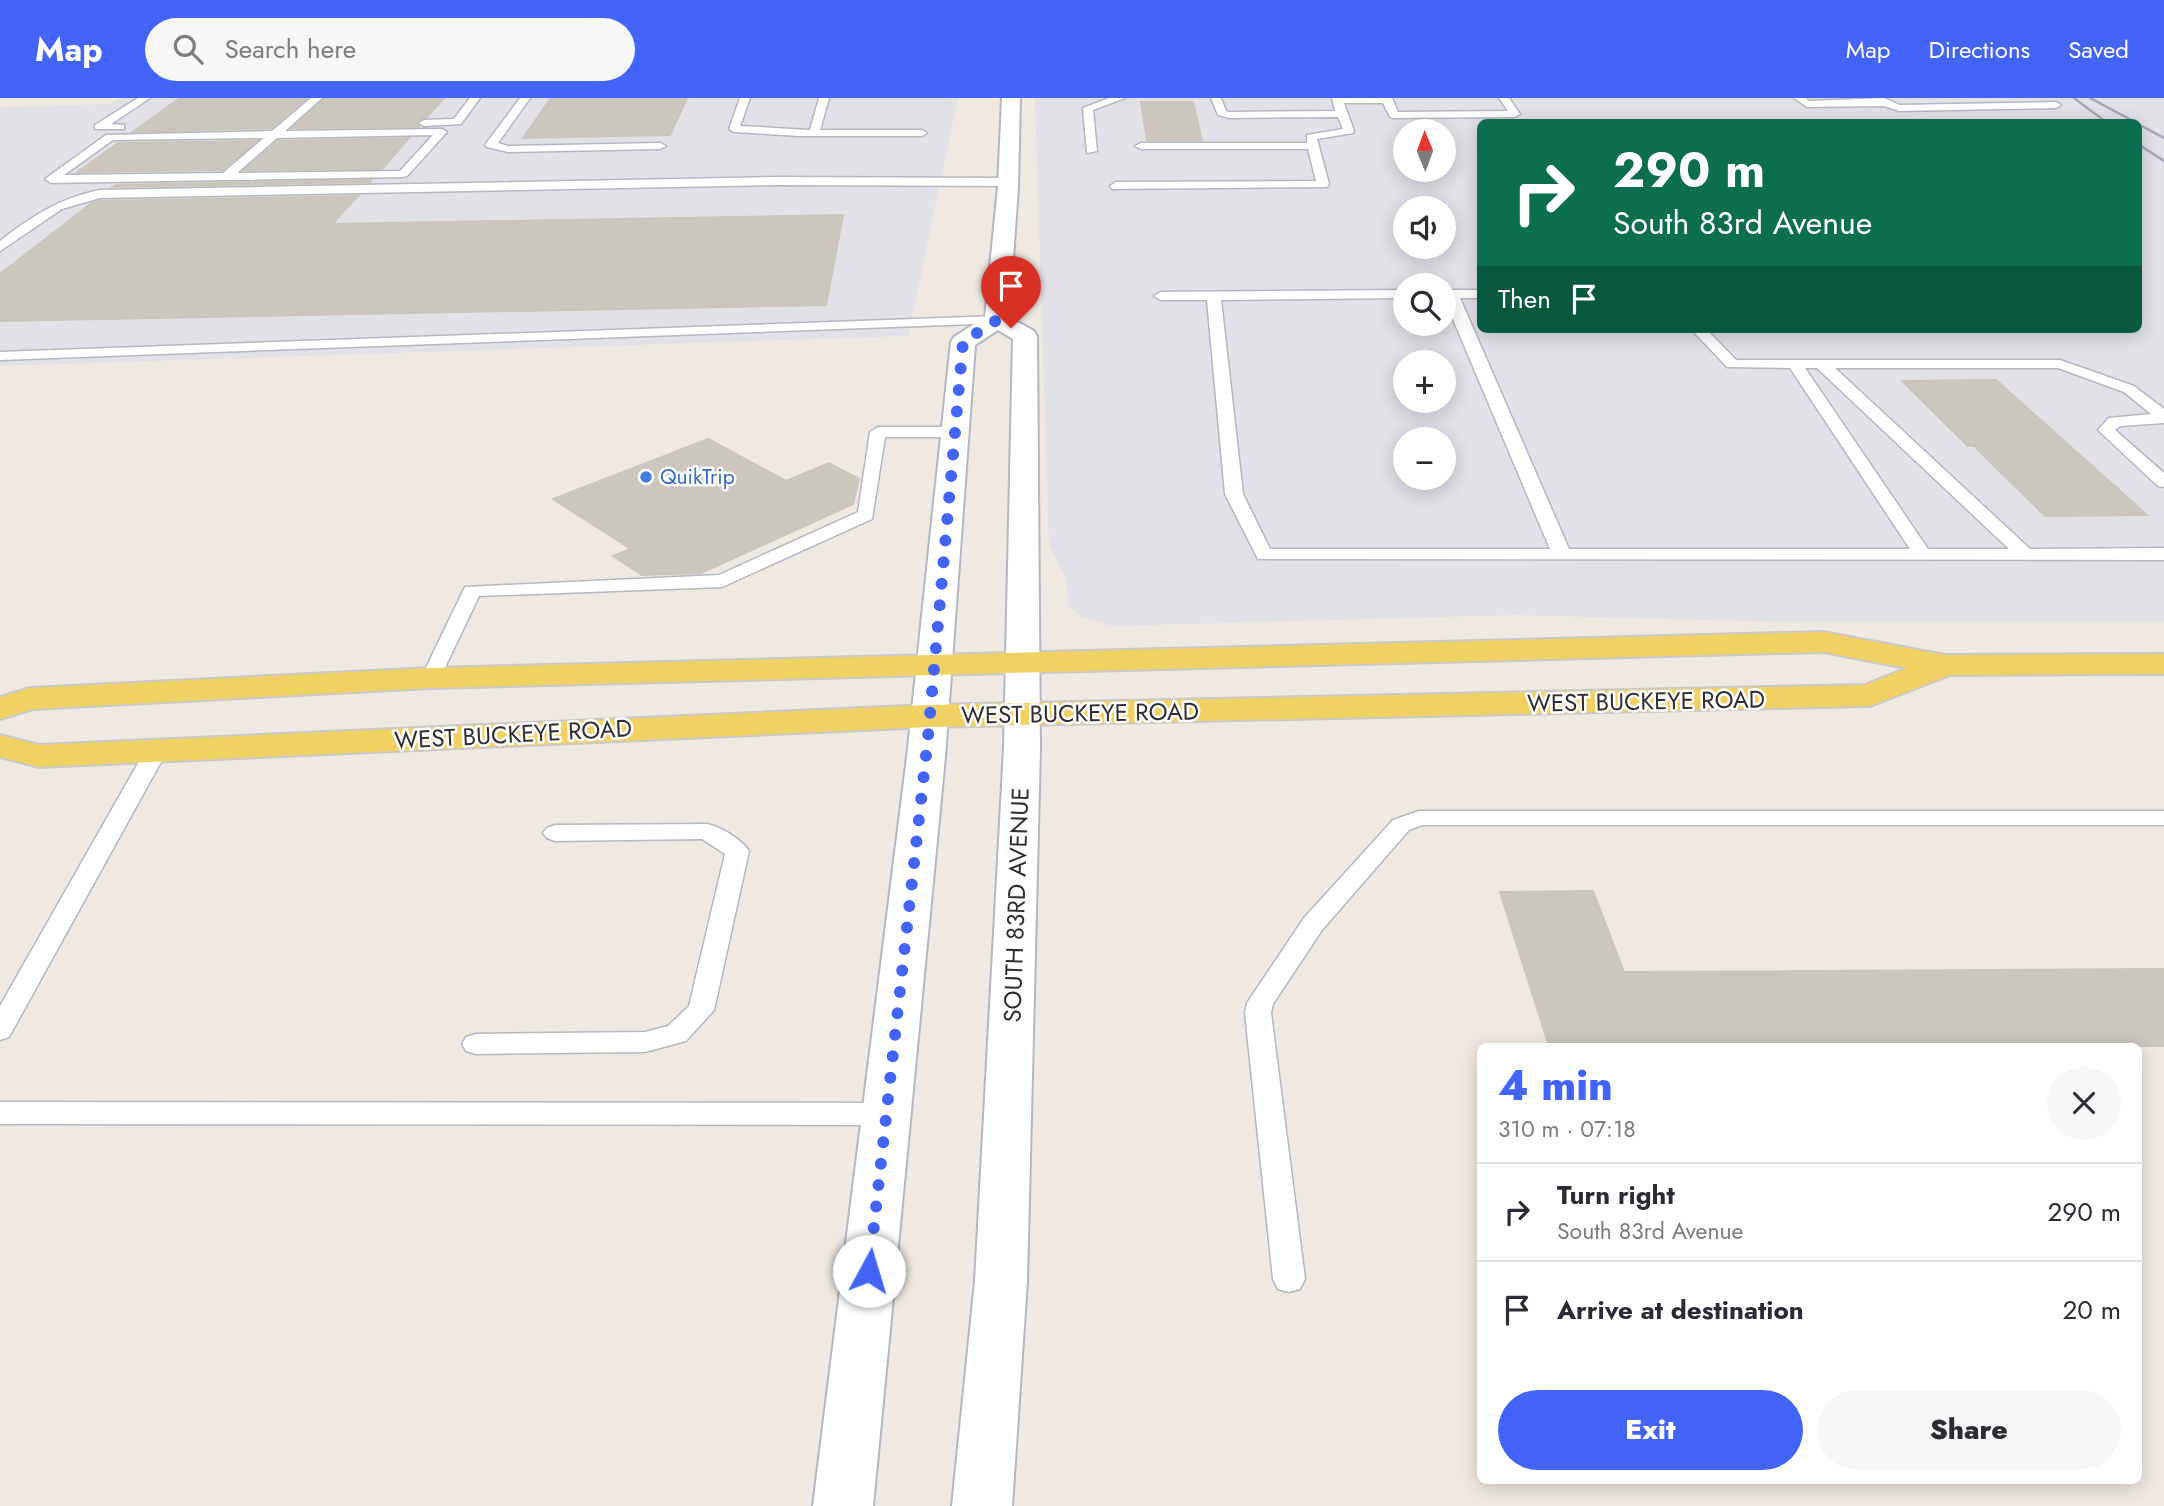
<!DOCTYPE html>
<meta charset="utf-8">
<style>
:root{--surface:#fff;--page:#f7f7f7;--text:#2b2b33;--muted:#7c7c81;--line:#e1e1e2;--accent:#4264fb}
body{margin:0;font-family:Jost,sans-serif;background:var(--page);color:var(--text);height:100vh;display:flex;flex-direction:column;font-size:26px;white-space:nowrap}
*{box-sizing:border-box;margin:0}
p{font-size:23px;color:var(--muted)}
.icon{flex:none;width:38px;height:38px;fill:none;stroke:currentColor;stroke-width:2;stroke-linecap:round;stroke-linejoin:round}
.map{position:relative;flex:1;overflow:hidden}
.sheet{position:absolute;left:1477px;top:945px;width:665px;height:441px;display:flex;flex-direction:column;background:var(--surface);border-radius:10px;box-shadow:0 4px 18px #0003}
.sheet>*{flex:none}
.hud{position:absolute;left:1477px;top:21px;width:665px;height:214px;border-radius:10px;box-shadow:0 4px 18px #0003;background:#0b6e4f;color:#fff;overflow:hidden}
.needle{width:46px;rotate:359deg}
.fabs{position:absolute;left:1393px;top:21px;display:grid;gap:14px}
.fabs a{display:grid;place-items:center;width:63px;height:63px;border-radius:50%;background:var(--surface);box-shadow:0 4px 18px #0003;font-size:35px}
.pin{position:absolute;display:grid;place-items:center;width:60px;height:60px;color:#fff;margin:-72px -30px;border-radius:50% 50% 50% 0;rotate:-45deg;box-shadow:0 0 7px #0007}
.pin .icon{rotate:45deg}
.me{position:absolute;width:77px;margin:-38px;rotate:6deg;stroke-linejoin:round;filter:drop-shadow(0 0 5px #0008)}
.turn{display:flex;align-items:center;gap:24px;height:147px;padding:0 21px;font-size:32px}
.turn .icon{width:91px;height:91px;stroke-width:2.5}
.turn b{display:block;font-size:49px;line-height:60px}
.then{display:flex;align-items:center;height:66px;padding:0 21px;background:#0003;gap:14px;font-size:26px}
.round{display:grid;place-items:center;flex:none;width:74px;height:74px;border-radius:37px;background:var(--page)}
.overview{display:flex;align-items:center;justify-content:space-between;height:119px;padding:0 21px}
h1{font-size:42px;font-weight:800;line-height:52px;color:var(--accent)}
.action{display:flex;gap:14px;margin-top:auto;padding:14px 21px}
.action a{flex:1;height:80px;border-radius:42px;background:var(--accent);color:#fff;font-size:28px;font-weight:800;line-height:80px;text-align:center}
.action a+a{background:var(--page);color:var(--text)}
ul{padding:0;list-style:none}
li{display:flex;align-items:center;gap:21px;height:98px;padding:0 21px;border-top:2px solid var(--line)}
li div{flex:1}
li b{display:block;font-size:26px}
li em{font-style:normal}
header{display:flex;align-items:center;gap:42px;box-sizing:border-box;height:98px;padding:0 35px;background:var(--accent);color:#fff}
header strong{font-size:33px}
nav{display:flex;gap:38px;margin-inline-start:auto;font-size:24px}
.search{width:490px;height:63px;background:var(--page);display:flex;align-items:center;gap:18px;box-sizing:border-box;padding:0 24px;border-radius:38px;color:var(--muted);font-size:26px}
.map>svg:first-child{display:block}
.industrial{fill:#e3e1e8;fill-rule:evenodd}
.building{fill:#cbc7bf;stroke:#cbc5ba;stroke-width:2}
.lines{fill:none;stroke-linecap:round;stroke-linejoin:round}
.lane-casing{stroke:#b4b7c1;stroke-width:3}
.secondary-casing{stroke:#b4b7c1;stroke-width:4}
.primary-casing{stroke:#c9c9c9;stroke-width:4}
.lane{fill:#fff;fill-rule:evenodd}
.secondary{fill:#fff;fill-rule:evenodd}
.primary{fill:#f2d163;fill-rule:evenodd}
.rail{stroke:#a3a6b8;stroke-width:2.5}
.route{stroke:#4264fb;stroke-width:12;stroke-dasharray:0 21.6}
.shop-dot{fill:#3f7fe0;stroke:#fff;stroke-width:2.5}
.labels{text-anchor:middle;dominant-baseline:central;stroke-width:5;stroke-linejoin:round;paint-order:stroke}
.far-shop-label{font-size:21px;fill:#366cbe;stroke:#fff;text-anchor:start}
.street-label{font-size:24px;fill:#2e2e2e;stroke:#fff}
</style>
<header>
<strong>Map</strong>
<div class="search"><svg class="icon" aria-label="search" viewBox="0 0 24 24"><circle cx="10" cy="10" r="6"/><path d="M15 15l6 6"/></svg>Search here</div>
<nav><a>Map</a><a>Directions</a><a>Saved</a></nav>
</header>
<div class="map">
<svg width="2164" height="1408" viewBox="0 0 2164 1408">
<rect width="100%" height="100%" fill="#efe9e1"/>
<path class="industrial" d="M119,0H958L908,238L0,268V9L110,6Z
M1035,0H2164V524H1778L1516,517L1113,528L1081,519L1068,507L1067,483L1049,447ZM1480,24H2138V231H1480ZM1405,33H1444V72H1405ZM1405,110H1444V149H1405ZM1405,187H1444V226H1405ZM1405,264H1444V303H1405ZM1405,341H1444V380H1405Z"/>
<path class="building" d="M180,0H307L271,30L133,34Z
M325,0H444L427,19L418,23L419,29L292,30Z
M551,0H687L670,37L523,40Z
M1141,4H1193L1202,42H1147Z
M409,40L382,71L244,72L278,43Z
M257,43L222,72L78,74L118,45Z
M371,82L370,84L113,89L116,87Z
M358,98L332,126L843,117L826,207L0,223V176L92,105L100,103Z
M1996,282L2147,417L2045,418L1974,348H1968L1902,283Z
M708,341L786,383L829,365L859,381L853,406L701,475L642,477L613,458L631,451L553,401Z
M1593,793L1624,874L2164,871V948H1549L1500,794Z"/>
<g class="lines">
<g class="lane-casing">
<path id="lane" d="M138,0H150L111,26L124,27V31H95V27Z
M311,0H322L285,33L442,31L447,34L407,78L403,79L51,85L45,81L106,37L272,33ZM433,37L400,73L237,75L277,40ZM264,40L223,75L64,77L113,42Z
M470,0H480L461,26L424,28L419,25L424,22L454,21Z
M520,0H530L498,45L508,48L660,45L666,48L660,51L508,54L487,49L485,47Z
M740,0H750L740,28L810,32L819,0H829L820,32H922L927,35L922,38H799L734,34L729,31Z
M1109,0H1125L1093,12L1097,53L1087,55L1083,10Z
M1211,0H1221L1226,13L1229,14L1335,13L1332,0H1392L1398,14L1508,13L1499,0H1509L1520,16L1515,19L1394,20L1390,19L1383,5H1344L1354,33L1353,35L1317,41L1329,86L1327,89L1112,91L1110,88L1116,84L1316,83L1308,51H1141L1135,48L1141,45H1307V37L1343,31L1338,19L1229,20L1218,17Z
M1794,0H1806L1809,3L1884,0L1900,7L2056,4L2061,7L2056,10L1899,13L1884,8L1807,9Z
M779,79L1008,80L1014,84L1008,88L779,87L100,100L62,111L0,153V143C32,118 60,100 100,92Z
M1405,192V200L1221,202L1243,396L1270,451H1550L1444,200V192H1480V200H1460L1569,451H1910L1790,270L1727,269L1691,231H1706L1736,262H2060L2134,288L2164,311V325L2120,328L2115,332L2164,375V389L2158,388L2098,332L2109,320L2151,316L2124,294L2058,270H1835L2030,451L2164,450V462L1258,461L1225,396L1207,202H1161L1154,198L1161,194ZM1805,270H1817L2009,451H1928Z
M997,218L1002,219V225L0,262V254Z
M878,329H956L964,334L956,339H885L872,421L722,489L479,498L438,584H424L421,580L465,489L719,477L858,414L870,334Z
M156,646L164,648L167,653L9,939L0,942V908L145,653L148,648Z
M1419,713H2164V727H1422L1409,732L1322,832L1273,906L1271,915L1305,1181L1300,1191L1289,1194L1278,1191L1273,1181L1245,915L1247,905L1304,820L1393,722Z
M707,726C721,729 741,741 749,753L714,912L686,943L645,954L476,956L466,953L462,946L466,939L476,936L645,934L668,928L689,908L725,756L702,741L555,743L547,740L543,735L547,730L555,727Z
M0,1004L887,1005L897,1008L901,1016L897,1024L887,1027L0,1026Z"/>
</g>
<g class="secondary-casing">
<path id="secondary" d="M1002,0H1020L1018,89L1009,219L1034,233L1037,238L1040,650L1027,1183L1012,1408H952L975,1183L1004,650L1013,241L998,232L975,247L945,659L873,1408H813L907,659L951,244L954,239L985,219L998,89Z"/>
</g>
<g class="primary-casing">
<path id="primary" d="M1823,534L1945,557L2164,556V576L1950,577L1870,608L930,629L39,669L0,659V637L39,647L930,607L1865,587L1907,570L1823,554L431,590L33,611L0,621V599L30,590L431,570Z"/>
</g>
<use href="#lane" class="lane"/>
<use href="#secondary" class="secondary"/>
<use href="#primary" class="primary"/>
<path class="rail" d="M2074,0L2106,24
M2090,0L2135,24
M2138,26L2164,40
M2138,46L2164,63"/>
</g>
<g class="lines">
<path class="route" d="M869,1173L928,639L963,244L997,222L1011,230"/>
</g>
<circle class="shop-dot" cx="646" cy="379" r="7"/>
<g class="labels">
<g class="far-shop-label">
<text x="660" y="379">QuikTrip</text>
</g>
<g class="street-label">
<text transform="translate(1646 603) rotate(-1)">WEST BUCKEYE ROAD</text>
<text transform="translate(1080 615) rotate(-1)">WEST BUCKEYE ROAD</text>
<text transform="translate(513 636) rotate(-3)">WEST BUCKEYE ROAD</text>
<text transform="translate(1016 807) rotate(-88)">SOUTH 83RD AVENUE</text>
</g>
</g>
</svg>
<div class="fabs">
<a><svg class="needle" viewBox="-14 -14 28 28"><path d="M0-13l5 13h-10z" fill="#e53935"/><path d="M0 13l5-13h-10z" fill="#7c7c81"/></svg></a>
<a><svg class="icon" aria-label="sound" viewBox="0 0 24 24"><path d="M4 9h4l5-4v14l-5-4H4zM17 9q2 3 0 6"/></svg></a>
<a><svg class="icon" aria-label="search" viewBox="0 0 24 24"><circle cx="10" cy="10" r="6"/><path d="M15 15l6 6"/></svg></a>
<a>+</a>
<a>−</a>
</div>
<div class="pin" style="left:1011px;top:230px;background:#d93025"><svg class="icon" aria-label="arrive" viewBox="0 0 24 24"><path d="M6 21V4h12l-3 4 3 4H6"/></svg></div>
<svg class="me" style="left:869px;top:1173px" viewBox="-20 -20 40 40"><circle r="19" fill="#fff"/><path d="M0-13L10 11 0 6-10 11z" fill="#4264fb"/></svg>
<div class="hud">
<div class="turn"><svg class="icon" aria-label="right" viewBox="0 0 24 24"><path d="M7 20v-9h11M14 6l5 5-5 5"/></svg><div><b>290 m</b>South 83rd Avenue</div></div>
<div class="then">Then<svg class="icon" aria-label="arrive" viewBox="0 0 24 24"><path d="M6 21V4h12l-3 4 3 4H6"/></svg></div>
</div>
<section class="sheet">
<div class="overview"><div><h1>4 min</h1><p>310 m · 07:18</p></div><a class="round"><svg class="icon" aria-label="close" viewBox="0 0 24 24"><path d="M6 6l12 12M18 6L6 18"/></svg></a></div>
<ul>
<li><svg class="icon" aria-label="right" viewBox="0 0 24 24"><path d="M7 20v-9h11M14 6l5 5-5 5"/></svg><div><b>Turn right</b><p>South 83rd Avenue</p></div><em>290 m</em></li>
<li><svg class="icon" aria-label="arrive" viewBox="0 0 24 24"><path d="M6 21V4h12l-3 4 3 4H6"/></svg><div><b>Arrive at destination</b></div><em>20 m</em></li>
</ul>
<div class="action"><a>Exit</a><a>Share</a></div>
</section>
</div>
